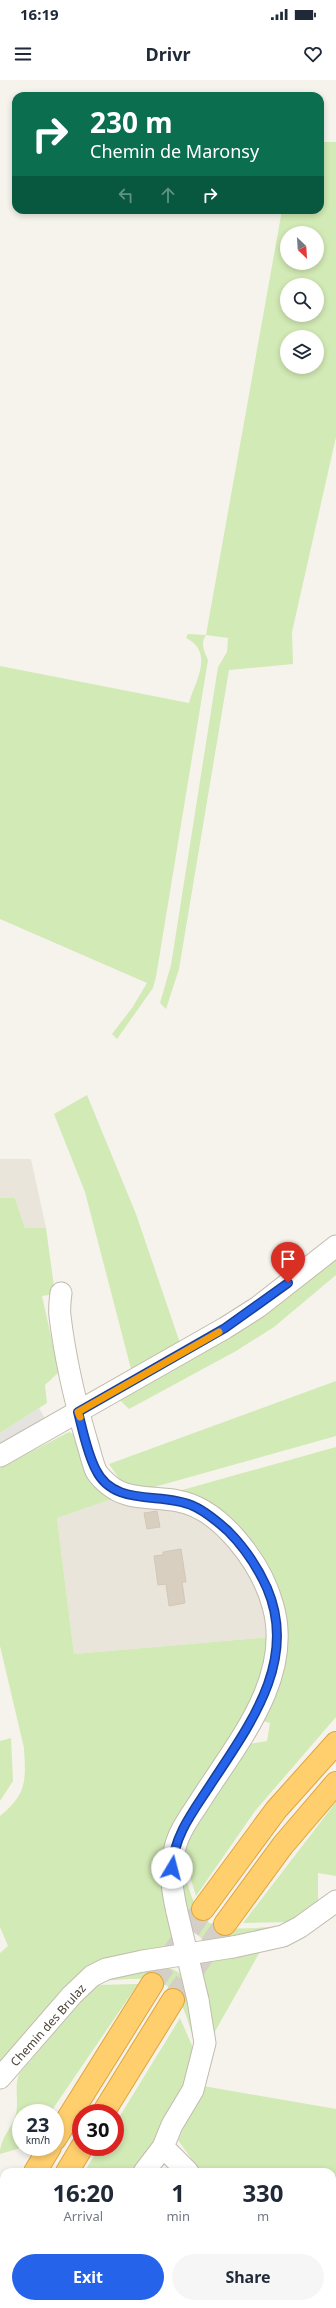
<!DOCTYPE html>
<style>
:root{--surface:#fff;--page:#f6f6f7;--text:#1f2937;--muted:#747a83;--accent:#2563eb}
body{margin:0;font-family:"Noto Sans",sans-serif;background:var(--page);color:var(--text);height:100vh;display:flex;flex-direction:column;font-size:15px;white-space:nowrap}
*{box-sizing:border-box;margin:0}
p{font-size:13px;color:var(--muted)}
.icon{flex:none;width:22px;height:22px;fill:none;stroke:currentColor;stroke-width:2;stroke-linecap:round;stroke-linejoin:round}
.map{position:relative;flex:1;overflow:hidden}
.panel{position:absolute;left:0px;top:2088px;width:336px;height:140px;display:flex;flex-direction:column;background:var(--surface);border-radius:12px 12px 0 0;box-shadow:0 2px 6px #0003}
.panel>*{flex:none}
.top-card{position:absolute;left:12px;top:12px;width:312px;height:122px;border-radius:12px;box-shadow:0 2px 6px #0003;background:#0b6e4f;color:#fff;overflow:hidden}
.needle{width:26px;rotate:155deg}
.buttons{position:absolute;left:280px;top:146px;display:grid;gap:8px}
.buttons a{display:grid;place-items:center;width:44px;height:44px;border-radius:50%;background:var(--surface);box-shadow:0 2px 6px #0003;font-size:20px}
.speed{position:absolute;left:12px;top:2024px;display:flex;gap:8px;font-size:20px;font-weight:700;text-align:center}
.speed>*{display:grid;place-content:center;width:52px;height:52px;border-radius:50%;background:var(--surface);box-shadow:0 2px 6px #0003;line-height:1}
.speed small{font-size:10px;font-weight:400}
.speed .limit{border:6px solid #d22;background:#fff;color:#111}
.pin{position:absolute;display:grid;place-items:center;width:34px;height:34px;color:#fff;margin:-41px -17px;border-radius:50% 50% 50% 0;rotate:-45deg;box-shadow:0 0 4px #0007}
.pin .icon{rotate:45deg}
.me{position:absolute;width:44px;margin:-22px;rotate:8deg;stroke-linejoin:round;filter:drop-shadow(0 0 3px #0008)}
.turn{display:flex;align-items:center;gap:14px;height:84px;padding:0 12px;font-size:18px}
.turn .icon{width:52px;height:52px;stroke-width:2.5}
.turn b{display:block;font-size:28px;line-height:34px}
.lanes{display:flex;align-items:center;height:38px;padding:0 12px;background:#0003;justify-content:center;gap:20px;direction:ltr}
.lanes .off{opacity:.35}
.eta{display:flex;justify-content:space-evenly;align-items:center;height:68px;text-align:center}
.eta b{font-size:24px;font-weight:700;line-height:28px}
.action{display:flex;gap:8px;margin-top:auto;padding:8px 12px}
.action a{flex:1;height:46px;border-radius:24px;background:var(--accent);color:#fff;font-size:16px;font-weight:700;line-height:46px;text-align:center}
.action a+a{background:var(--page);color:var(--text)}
.status{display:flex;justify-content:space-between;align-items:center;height:28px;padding:0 20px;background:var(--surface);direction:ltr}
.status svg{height:11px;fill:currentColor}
header{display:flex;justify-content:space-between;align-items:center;height:52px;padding:0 12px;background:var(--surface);font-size:18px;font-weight:700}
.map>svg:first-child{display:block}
.residential{fill:#eae5da}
.green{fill:#d2eab5;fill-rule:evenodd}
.parking{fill:#e5e3e0}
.building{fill:#d8cfc1;stroke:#d3c7b4}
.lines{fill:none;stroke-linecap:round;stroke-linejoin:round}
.highway-tunnel{stroke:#d4d0c8;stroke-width:22;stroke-dasharray:22 11;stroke-linecap:butt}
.minor-casing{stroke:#c2bbae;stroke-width:23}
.highway-casing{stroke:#e0a43c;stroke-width:24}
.minor{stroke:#fff;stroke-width:21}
.highway{stroke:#ffcf6e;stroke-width:22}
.minor-bridge-casing{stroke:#c2bbae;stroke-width:23;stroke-linecap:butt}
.minor-bridge{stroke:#fff;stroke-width:21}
.route-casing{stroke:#184099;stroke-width:10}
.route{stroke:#2563eb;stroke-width:7}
.slow{stroke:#f59e0b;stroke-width:7}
.labels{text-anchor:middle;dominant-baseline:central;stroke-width:4;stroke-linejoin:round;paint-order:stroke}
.street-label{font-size:12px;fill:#4b4439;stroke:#fff}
</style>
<div class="status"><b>16:19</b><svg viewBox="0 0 49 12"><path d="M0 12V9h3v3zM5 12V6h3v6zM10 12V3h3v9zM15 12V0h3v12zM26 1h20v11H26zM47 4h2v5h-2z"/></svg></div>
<header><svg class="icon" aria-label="menu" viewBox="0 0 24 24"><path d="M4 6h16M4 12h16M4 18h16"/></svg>Drivr<svg class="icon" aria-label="heart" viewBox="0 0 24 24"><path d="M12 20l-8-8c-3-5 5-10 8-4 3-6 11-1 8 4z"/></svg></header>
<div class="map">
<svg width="336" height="2228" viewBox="0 0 336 2228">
<rect width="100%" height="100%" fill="#f6f3ec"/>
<path class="residential" d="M0,1079H31L46,1148H25L15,1118H0Z
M112,1419L172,1426L202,1437L253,1492L272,1557L74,1574L57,1438Z"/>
<path class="green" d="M320,62H336V357L292,552L293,584L229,590L179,889L166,929L160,923L171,885L218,587L227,572L228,558L206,555C200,564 204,571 208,580L156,897L153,908L117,959L112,954L132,928L147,903L0,839V586L189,623C195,601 215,573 186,558L188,554L206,555L282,130H320ZM287,153H317V183H287ZM287,205H317V235H287ZM287,257H317V287H287Z
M87,1015L136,1134L181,1266L131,1289L85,1112L54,1034Z
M0,1118H15L25,1148H46L55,1214L42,1216L59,1292L45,1305L47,1323L0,1353Z
M336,1179V1195L274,1247L236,1271L129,1329L120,1320L234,1255Z
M336,1301V1356L140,1411L120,1400L109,1384Z
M69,1352L79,1357L112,1419L57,1438L74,1574L272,1557L258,1616L181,1735L171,1861L161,1869L110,1880L0,1982V1873L8,1866L0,1847V1736C27,1714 26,1701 24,1668L0,1566V1388Z
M336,1367V1637L255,1731L196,1816L184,1777H180C186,1796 190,1820 202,1837C217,1856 270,1846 291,1845C275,1853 224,1868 206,1861C186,1853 173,1801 177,1782C179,1774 183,1761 187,1754C191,1744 200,1735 206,1726C220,1705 235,1685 249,1664L267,1661L270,1643L260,1640L281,1596L288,1549L278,1511L265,1484L247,1457L218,1431L201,1419L175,1412Z
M11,1658L13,1701L0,1721V1661Z
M336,1722V1796L318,1793V1823L292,1842L243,1843Z
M262,1868L213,1955L202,1899L204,1892L214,1880Z
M157,1884C166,1886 175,1889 182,1895C195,1908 195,1955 197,1973C189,1947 183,1901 148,1899C131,1898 113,1901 96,1901Z
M138,1904L50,2033H21V2067H24L0,2074C0,2058 12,2048 16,2034C19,2020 14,2008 19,1994L95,1905Z
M180,1938L197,1977C184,2018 158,2057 133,2092H84L100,2067H115V2044Z
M203,2006L336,2029V2109H332V2092H221L198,2088L178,2060Z
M332,2121L336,2122V2228H256L254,2224H332Z
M5,2224H52L50,2228H2Z
M70,2224H237L239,2228H67Z"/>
<path class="parking" d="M39,1328L50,1348L0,1376V1353Z"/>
<path class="building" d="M157,1431L160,1447L147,1449L144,1433Z
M181,1469L186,1502H182L185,1523L169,1526L166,1504L158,1505L154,1476L163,1475V1472Z"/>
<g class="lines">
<path class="highway-tunnel" d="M152,1904L203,1829
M173,1920L225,1844"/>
<g class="minor-casing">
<path id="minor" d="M61,1213C60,1221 59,1229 60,1236C65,1278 75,1321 87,1362C90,1371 92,1382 96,1391C99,1396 104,1401 109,1405C128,1421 154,1416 178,1421C222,1429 262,1485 273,1526C293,1597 238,1662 202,1718C192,1734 179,1750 175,1768C169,1790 172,1810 177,1832
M0,1376L225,1248L258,1227L336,1166
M233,1867L283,1856L300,1847L336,1821
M0,1998L72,1915L92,1896L106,1889L143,1881
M163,2067L188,2092
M144,2092L163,2067L172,2045L193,2010L205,1963L198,1920
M332,2115L336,2116
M247,2224L249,2228
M58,2228L61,2224"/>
</g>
<g class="highway-casing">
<path id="highway" d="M203,1829L276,1730L336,1663
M225,1844L283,1765L336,1703
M103,2033L173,1920
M55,2059L152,1904
M35,2092L50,2067
M67,2092L82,2067
M0,2148L4,2142
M0,2198L4,2192"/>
</g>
<use href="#minor" class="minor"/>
<use href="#highway" class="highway"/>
<g class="minor-bridge-casing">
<path id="minor-bridge" d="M177,1832L198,1920
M143,1881L233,1867"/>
</g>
<use href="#minor-bridge" class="minor-bridge"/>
</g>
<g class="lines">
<g class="route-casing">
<path id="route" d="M172,1788C174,1756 192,1733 209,1707C248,1647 299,1582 267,1508C257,1486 245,1468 228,1451C218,1442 204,1430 191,1425C161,1412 114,1427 96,1390C87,1373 83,1351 78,1332L225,1248L288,1203"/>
</g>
<use href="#route" class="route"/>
<path class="slow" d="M80,1337L78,1332L219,1252"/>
</g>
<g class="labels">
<g class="street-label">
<text transform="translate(48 1945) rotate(-48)">Chemin des Brulaz</text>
</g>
</g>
</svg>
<div class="buttons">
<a><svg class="needle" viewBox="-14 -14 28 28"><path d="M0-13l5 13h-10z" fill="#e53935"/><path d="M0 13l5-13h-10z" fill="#747a83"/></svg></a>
<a><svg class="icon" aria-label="search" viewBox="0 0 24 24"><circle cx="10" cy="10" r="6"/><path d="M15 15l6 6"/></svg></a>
<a><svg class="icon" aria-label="layers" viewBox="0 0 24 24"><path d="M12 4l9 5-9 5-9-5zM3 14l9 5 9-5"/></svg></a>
</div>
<div class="speed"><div>23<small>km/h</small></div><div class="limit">30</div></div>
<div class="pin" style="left:288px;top:1203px;background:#d93025"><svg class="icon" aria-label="arrive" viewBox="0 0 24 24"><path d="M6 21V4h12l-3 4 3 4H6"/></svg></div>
<svg class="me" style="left:172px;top:1788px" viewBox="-20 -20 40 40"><circle r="19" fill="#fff"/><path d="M0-13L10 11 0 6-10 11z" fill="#2563eb"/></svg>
<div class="top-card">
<div class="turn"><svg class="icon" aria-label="right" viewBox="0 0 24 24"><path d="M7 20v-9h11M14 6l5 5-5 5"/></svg><div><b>230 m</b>Chemin de Maronsy</div></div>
<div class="lanes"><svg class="icon off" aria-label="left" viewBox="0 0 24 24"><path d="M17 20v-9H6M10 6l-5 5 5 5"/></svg><svg class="icon off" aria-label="ahead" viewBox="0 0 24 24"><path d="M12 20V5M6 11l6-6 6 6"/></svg><svg class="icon" aria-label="right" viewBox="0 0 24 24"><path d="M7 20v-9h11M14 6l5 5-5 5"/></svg></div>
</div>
<section class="panel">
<div class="eta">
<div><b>16:20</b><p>Arrival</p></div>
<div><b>1</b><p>min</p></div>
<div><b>330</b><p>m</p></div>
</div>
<div class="action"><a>Exit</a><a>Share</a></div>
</section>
</div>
